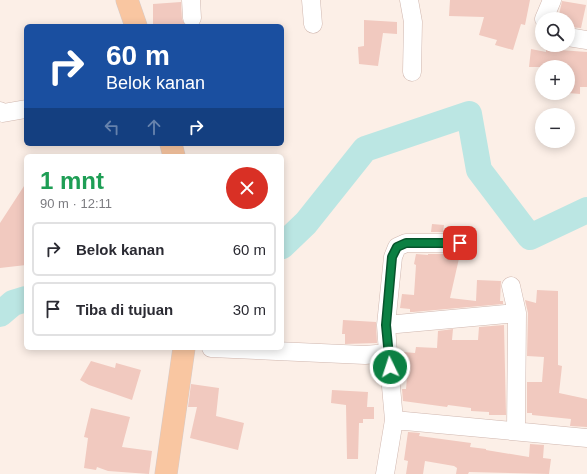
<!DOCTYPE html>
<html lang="id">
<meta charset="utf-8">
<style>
:root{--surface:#fff;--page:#f7f7f7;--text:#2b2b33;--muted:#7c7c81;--line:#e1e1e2}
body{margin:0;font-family:Helvetica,sans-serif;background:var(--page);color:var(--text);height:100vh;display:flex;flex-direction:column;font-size:15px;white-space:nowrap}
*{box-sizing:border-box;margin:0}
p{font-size:13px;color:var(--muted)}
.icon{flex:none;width:22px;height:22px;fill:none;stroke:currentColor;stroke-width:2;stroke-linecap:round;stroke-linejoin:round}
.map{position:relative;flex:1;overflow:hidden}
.panel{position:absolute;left:24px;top:154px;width:260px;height:196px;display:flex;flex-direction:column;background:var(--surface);border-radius:6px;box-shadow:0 2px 10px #0003}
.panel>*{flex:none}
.banner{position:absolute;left:24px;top:24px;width:260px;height:122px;border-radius:6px;box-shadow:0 2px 10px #0003;background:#1a4fa0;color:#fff;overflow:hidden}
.fabs{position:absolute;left:535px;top:12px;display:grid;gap:8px}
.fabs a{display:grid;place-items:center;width:40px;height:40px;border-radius:50%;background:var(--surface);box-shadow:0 2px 10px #0003;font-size:20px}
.pin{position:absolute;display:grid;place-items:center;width:34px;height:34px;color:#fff;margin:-17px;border-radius:8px;box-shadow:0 2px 6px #0006}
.me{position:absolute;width:44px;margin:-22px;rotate:356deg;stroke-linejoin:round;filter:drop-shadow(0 0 3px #0008)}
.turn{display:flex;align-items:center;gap:14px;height:84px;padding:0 16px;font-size:18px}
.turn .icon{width:52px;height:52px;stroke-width:2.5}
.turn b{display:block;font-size:28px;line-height:34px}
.lanes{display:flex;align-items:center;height:38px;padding:0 16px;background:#0003;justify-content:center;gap:20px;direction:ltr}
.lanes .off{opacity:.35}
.round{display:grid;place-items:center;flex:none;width:42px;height:42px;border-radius:21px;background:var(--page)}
.overview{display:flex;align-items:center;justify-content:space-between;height:68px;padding:0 16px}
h1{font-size:24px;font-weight:800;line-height:30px;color:#1e9e55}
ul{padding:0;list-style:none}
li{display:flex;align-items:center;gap:12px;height:54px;margin:0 8px 6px;padding:0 8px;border:2px solid var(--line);border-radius:6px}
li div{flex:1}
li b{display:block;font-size:15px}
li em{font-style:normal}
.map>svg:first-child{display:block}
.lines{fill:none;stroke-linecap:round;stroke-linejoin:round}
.river{stroke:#bbe6e3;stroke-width:26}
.building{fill:#f1c9bf}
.minor-casing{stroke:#d0b7af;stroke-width:19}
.major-casing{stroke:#d6cbc9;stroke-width:23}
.minor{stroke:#fff;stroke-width:18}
.major{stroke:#f9c6a1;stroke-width:22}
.route-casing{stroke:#07532c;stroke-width:10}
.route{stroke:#0b8043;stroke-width:7}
</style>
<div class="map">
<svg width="587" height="474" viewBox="0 0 587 474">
<rect width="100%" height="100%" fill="#fcefe7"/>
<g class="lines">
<path class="river" d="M282,246L306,223L365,149L469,114L479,170L530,237L587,210
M0,314L13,303L26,299"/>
</g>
<path class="building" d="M450,0H530L525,25L521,24L513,50L495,45L497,40L479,35L484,17L449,16Z
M562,1L586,5L581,28L568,27V19H558Z
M181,2L182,19L186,26H153V4Z
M364,20L397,22V34L383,33L378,66L359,64L358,47L364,46Z
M531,49L546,52V49L587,52V87H580V94L568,93V67H529Z
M26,183V265L0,268V223Z
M432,224L444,225L443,232H431Z
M416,254L428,255V254H460L450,298L476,301L477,280L501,281L500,301H503V304L413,312H410V309L400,308L402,294L414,295L416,265L414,264Z
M537,290L558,291V365L562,366L559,393L587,399V427L570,426L571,419L532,415V413H527V382H542L544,357L527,356L528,313L525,300L536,303Z
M343,320L376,322L377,343L345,344V334H342Z
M504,325L506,415H489V412L471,411V408L448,405L447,407L403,401L402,389H406L408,366L401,365L403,352L415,353L416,347L437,348L438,331L453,329L452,340H478L479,327Z
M91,361L115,368L116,363L141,370L132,400L89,385L80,380Z
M191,384L219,388L216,416L244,423L238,450L190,438L197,407H188Z
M332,390L368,392L367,407H374V419H363V423H359L358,459H347L346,405L331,403Z
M91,408L130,417L122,447L152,451L149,474L108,471L97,467L96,470L84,468L88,438L84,437Z
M408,432L420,433L419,436L471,443L470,447L486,449V450L529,457L530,444L544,445L543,458L551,459L549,474L469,472L468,474H456L457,468L454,466L425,461L423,474H406L408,461L404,460Z"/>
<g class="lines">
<g class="minor-casing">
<path id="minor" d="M191,0L192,18
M311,0L313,24
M409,0L413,22L412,72
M544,19L552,0
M568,37L587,40
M0,111L3,113L26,109
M511,286L517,313L516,431
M386,325L517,313
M211,348L365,355L388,353L394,420L587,438
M388,353L386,325L393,257L397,247L406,243H461
M385,474L394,420"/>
</g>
<g class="major-casing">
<path id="major" d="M127,0L136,26
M171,144L174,156
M166,474L184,348"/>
</g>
<use href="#minor" class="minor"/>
<use href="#major" class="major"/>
</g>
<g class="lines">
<g class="route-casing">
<path id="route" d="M390,367L386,325L392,257L397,247L406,243H460"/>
</g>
<use href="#route" class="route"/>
</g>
</svg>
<div class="fabs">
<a><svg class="icon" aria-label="search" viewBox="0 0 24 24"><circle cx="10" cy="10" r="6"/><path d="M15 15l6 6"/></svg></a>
<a>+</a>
<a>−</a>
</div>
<div class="pin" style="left:460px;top:243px;background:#d93025"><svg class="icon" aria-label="arrive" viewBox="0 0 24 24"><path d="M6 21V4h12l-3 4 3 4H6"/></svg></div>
<svg class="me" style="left:390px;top:367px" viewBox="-20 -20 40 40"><circle r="17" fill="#0b8043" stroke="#fff" stroke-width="3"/><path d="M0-11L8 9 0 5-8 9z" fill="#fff"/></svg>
<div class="banner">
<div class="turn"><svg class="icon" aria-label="right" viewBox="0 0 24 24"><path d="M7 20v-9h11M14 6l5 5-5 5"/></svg><div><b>60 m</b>Belok kanan</div></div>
<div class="lanes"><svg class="icon off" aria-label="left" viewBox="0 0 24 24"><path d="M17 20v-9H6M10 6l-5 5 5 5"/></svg><svg class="icon off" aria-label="ahead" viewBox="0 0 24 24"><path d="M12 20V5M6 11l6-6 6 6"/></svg><svg class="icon" aria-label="right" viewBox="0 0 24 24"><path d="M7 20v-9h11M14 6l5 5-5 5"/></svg></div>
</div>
<section class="panel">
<div class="overview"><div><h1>1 mnt</h1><p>90 m · 12:11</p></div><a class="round" style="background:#d93025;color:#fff"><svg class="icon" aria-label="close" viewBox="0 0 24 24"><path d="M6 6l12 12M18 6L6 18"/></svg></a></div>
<ul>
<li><svg class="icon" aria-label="right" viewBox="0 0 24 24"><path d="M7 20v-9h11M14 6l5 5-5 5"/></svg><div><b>Belok kanan</b></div><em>60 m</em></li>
<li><svg class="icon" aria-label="arrive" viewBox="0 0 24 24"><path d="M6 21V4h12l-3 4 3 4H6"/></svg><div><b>Tiba di tujuan</b></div><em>30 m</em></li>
</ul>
</section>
</div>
